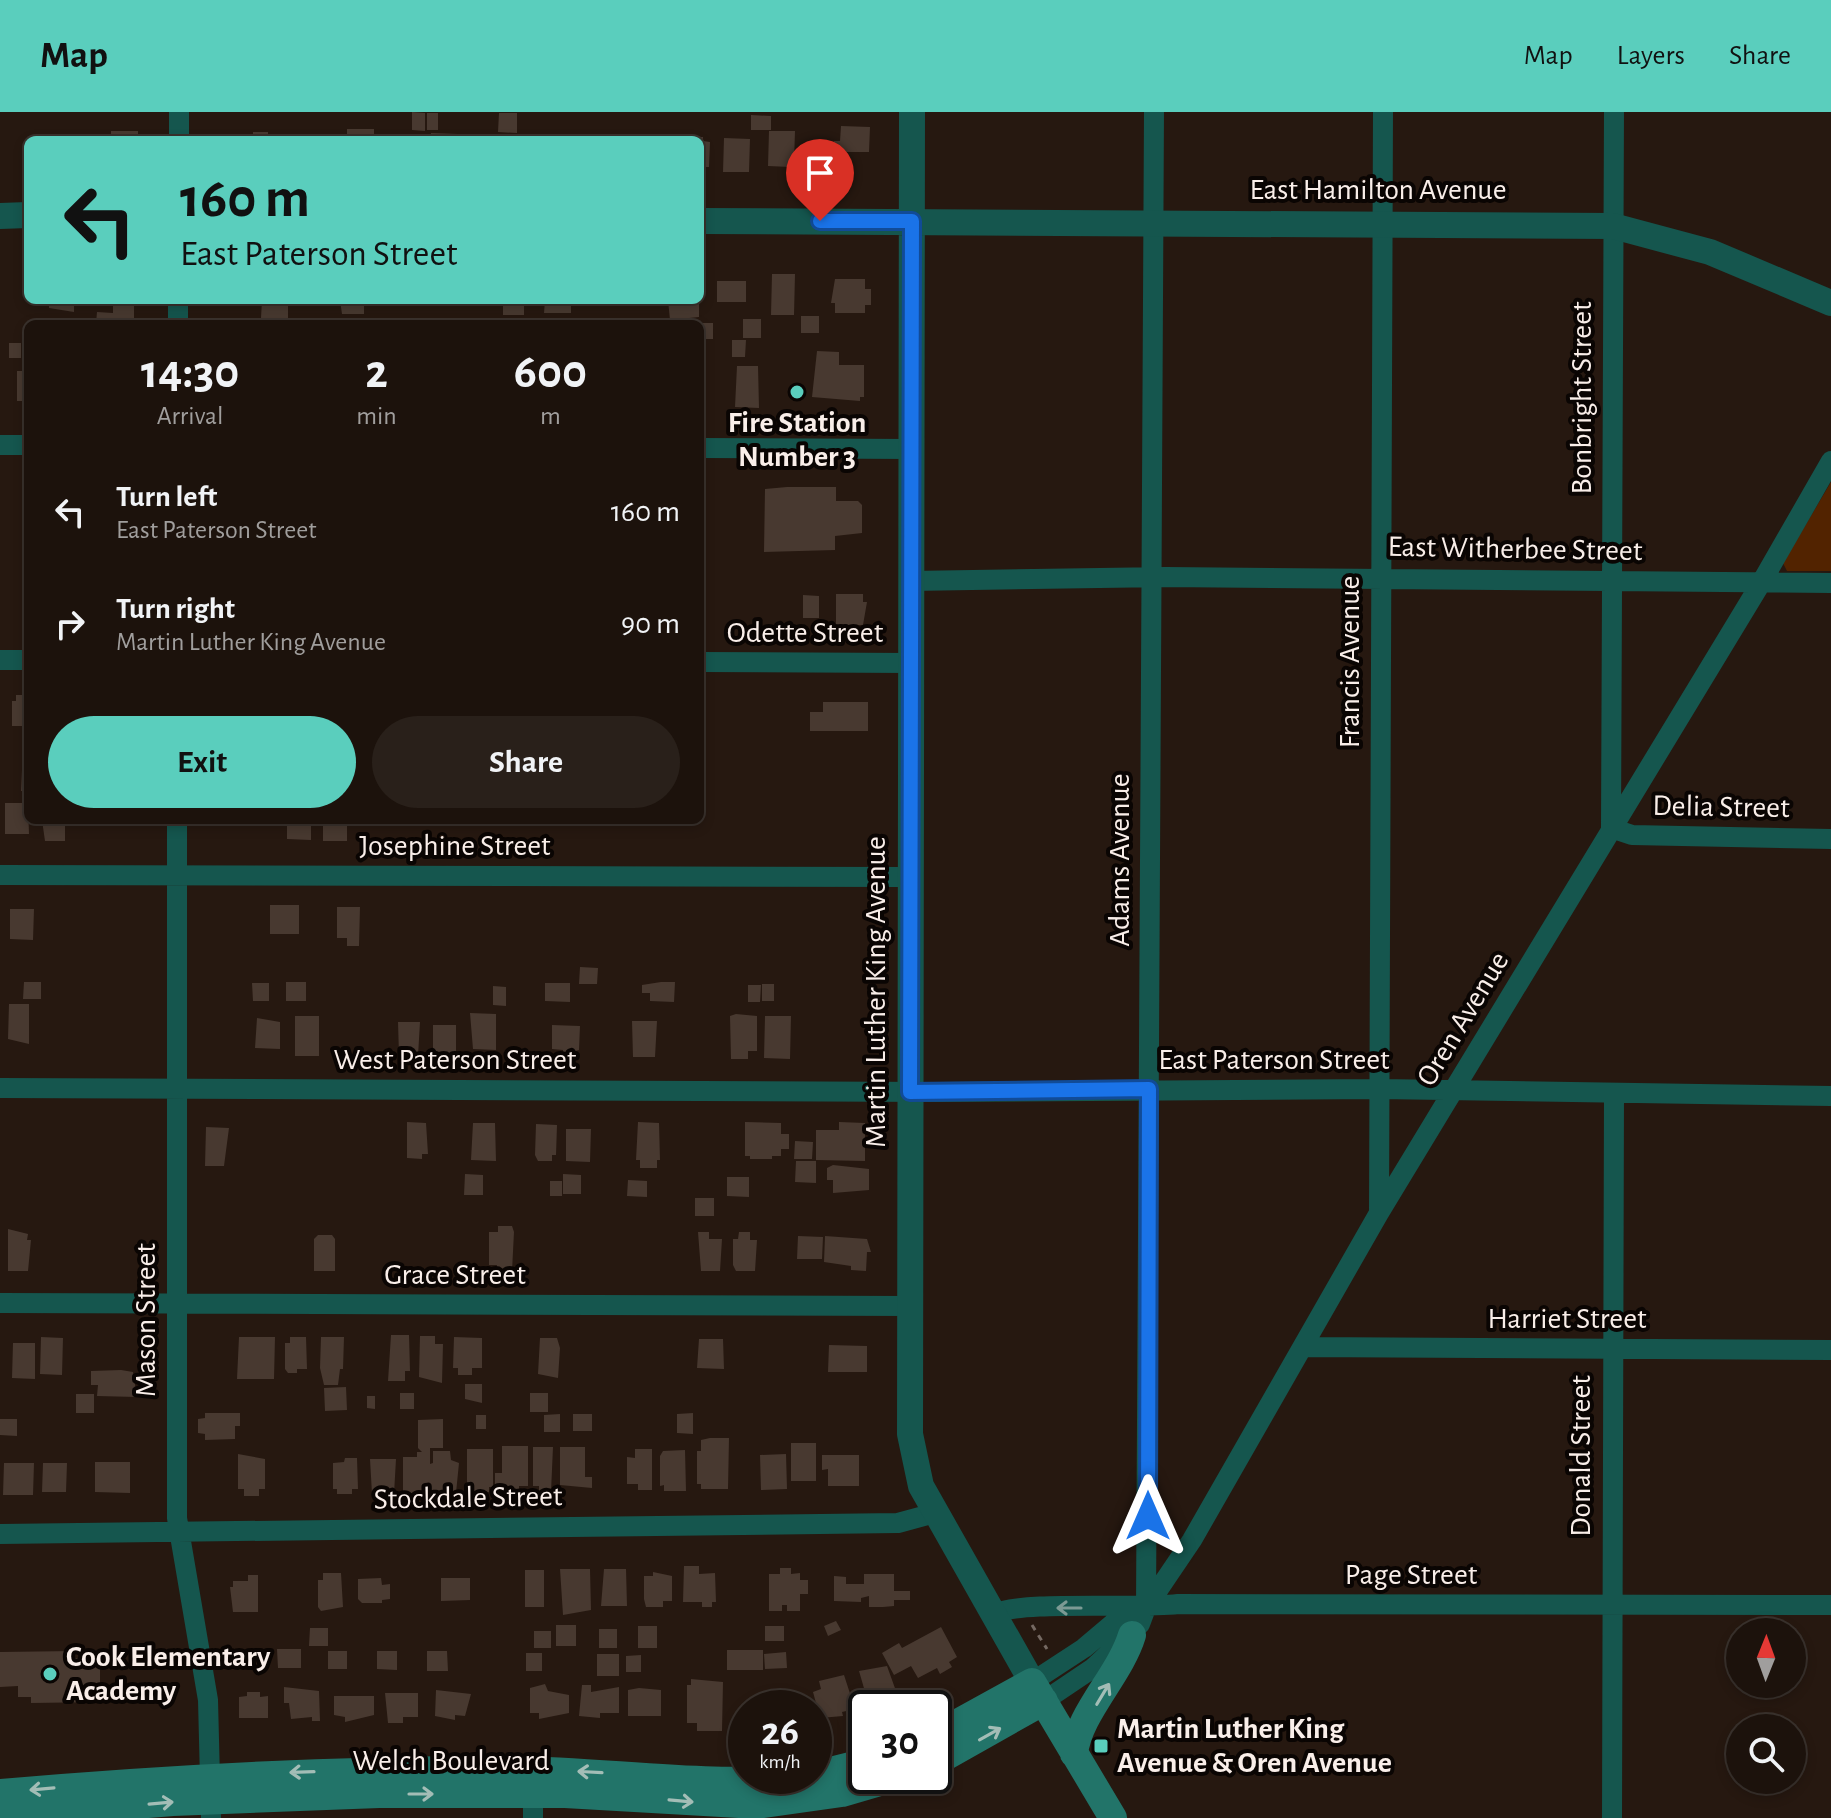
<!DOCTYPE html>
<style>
:root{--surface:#1c120c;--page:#29201a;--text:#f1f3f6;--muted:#a09e9d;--line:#3a322d;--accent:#5acebd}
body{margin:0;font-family:"Alegreya Sans",sans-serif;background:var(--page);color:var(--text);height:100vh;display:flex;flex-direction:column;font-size:30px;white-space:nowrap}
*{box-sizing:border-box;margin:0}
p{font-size:26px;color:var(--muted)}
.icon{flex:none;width:44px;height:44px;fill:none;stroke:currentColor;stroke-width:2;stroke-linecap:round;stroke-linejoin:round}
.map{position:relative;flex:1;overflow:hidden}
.drawer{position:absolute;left:24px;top:208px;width:680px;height:504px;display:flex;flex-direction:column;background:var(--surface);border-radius:12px;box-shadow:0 4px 12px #0003,0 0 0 2px var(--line)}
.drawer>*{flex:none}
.top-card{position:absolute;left:24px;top:24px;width:680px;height:168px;border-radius:12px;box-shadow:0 4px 12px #0003,0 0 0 2px var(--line);background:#5acebd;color:#111;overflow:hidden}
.needle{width:52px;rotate:1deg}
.fabs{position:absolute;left:1726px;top:1506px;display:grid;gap:16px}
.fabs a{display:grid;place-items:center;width:80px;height:80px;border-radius:50%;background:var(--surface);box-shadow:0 4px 12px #0003,0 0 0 2px var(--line);font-size:40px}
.speed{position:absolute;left:728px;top:1578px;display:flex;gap:16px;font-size:40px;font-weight:700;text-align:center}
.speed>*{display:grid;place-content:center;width:104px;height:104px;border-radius:50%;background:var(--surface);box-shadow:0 4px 12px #0003,0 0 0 2px var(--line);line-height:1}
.speed small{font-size:20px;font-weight:400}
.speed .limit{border:4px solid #111;border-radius:12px;background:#fff;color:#111}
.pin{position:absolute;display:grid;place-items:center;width:68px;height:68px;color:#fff;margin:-82px -34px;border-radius:50% 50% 50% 0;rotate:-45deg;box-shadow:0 0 8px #0007}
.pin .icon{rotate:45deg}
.me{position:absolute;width:88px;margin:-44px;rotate:0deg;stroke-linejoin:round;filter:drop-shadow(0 0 6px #0008)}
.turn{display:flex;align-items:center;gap:28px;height:168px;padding:0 24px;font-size:36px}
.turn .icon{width:104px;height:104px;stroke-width:2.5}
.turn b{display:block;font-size:56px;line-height:68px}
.eta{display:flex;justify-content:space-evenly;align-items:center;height:136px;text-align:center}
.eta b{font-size:48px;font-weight:700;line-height:56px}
.button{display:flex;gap:16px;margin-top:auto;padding:16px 24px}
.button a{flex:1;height:92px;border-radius:48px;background:var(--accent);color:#111;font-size:32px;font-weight:700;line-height:92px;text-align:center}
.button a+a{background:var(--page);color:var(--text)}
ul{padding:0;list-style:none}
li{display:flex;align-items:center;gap:24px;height:112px;padding:0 24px}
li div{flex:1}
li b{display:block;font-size:30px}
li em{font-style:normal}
header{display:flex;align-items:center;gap:48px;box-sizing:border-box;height:112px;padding:0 40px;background:var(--accent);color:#111}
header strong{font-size:38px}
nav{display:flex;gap:44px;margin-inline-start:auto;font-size:28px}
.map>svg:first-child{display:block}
.green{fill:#522300}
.building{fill:#483930}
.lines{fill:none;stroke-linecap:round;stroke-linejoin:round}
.path{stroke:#756962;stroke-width:3;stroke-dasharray:6 6;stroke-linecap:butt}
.minor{stroke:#15564e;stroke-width:20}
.tertiary{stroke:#15564e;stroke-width:26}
.secondary{stroke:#227469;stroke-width:28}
.oneway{stroke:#7c9a94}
.oneway2{stroke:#a3bdb6}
.route-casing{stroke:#114b97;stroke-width:20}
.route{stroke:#1a73e8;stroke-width:14}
.poi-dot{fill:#5acebd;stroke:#0a0503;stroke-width:3}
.labels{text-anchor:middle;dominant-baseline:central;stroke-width:8;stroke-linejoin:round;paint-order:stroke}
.street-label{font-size:30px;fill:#f9eee9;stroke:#0a0503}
.poi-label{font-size:30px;font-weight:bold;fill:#f9eee9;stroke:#0a0503;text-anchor:start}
</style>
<header>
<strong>Map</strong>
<nav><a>Map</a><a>Layers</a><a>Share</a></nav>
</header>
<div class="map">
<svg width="1831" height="1706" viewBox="0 0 1831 1706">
<rect width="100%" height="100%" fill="#261810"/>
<path class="green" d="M1831,370V459H1787L1783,451Z"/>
<path class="building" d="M412,0L425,1V19L412,18Z
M427,1H438V18H427Z
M499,1H517V21L498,20Z
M751,3L771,4V18H751Z
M841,14L870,15L869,40H834V29H840Z
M347,17H374V28H347Z
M111,19H138V28H111Z
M769,19H795L794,50H790V55L768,54Z
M253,20H268V28H253Z
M431,21L458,22V28H431Z
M568,22L594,23V28H568Z
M686,25H703V29L710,30L709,55H700V28H686Z
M724,26L750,27L749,60H723Z
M772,162H795L794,203H771Z
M835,167H865V177H871V193H865V201H835V191H831Z
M717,169H746V190H717Z
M49,188H74V200L49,196Z
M211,188H243V193H211Z
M262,188H288V206H261Z
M300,188H332V193H300Z
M340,188H372V194H364V202H342Z
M428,188H457V193H427Z
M503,188H534V194H524V203H503Z
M545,188H571V201H544Z
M622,188H651V193L622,194Z
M668,188H699V205L670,208Z
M113,191H134V212H96L97,200L113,201Z
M801,204H819V221H801Z
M743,207H761V226H743Z
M318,208H348V212H318Z
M700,211H713V227H700Z
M732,228H746L745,245H732Z
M9,231H21V246H9Z
M817,239L839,240V253H864V285H860V289L812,285Z
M737,254H758L759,296L735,295Z
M17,259H28V289H17Z
M787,375H836V389H858L862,393V421L835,424V438L764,440L765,377Z
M836,482H863V490H867L863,513H836Z
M803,483L819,484V506H803Z
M16,583H28V614H12V589H16Z
M823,590H868V619H810V600H823Z
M22,658L28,659V679H21Z
M5,691H28L29,722H5Z
M42,708H65V729H45Z
M287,708H311V728L287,727Z
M323,708H347V729H323Z
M270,793H299V822H270Z
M337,795H360L359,834H347V826H337Z
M10,797H34L33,828L10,827Z
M580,855L598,856L597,872H579Z
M24,870H41V887H23Z
M286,870H306V889H286Z
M661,870H675L674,890L650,889V881H642V873Z
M252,871H269V889H253Z
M545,871H570V890L545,889Z
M762,872H774V889H762Z
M748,873H761L760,890H748Z
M493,874L506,875V894L493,893Z
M9,892H29V932L8,927Z
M470,901L496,902V938L473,937Z
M736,902L757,904V939H748V947H731L730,904Z
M295,904H319V944H295Z
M765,904H791L790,947L764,946Z
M257,906L280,910V937L255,936Z
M632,909H657L655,945H633Z
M398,910H420L418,944L399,943Z
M433,913H456V944L433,943Z
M552,913L580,914L579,938L563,942V938L552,937Z
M407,1010L426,1011L428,1042H422V1047L407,1046Z
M638,1010L659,1011L660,1048H657V1056H640V1048H636Z
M745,1010L781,1011V1022H789V1037H781V1044H772V1047H750V1044H745Z
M839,1010L865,1011V1049L816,1048V1018H839Z
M473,1011H495L496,1049L471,1048Z
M536,1012L557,1013L556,1043H552V1049H538L535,1043Z
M206,1015L229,1016L224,1054H205Z
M566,1017H591L590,1050L566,1049Z
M795,1029L813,1030L812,1047H794Z
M796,1049H816V1071L795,1070Z
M833,1053L869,1057V1078L833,1081V1068H827V1056Z
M465,1062L483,1063V1083H464Z
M563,1062L581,1063V1082H563Z
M727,1065H749V1085L727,1084Z
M628,1068L647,1069V1085L627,1084Z
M550,1069H562V1084H550Z
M695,1086H714V1104H695Z
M498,1114H512L514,1120L512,1159H496L497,1153H489V1120H498Z
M8,1117L28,1122L27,1128H31L28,1159H8Z
M698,1120H709V1127H722L720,1159H701Z
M739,1120H750V1128H757L755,1159H736L733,1153V1127H738Z
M318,1123H332L335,1127V1159H314V1127Z
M798,1124L823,1125L822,1147H797Z
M825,1124L867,1127L871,1140H867L866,1159L851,1158V1154L824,1150Z
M391,1223H409L410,1259H405V1269H388Z
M420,1224H435V1232H443L442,1271L419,1265Z
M41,1225L63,1226L62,1263L40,1262Z
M239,1225H275L274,1267H237Z
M290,1225H306L307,1257H297V1261H288L285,1257V1231H290Z
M321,1225H344L343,1257H340L338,1273H324L320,1256Z
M454,1225L482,1226V1256H472V1263H458V1256H453Z
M540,1226H557L560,1236L558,1266L538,1262Z
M699,1227H723L724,1257L697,1256Z
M13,1231H35V1267L12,1266Z
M829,1233L867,1234V1260H828Z
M121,1258L133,1260L137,1285L97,1284L98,1273H91V1259Z
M465,1272H482V1291L465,1287Z
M346,1275L347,1298L325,1299L324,1276Z
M400,1281H414V1297H400Z
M530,1281H548V1300H530Z
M76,1282H94V1301H76Z
M367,1284H375V1297L367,1296Z
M205,1301H240V1314H235V1327L205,1328V1322L198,1321V1307L205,1306Z
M693,1301V1322L677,1321V1302Z
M560,1302V1320H544V1303Z
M573,1302H592V1319H573Z
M476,1303H486V1317H476Z
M0,1307H17V1324L0,1323Z
M443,1307V1336H430V1352L433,1351V1339H450L451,1348L459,1351L456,1381H403V1345H417V1340H422L418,1336V1308Z
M710,1326H729L728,1377H701V1372H697V1339H701V1328Z
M791,1331H816V1369H791Z
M502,1334H528V1374H519V1378H495V1361H502Z
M533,1335H553L551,1380H539V1374H533Z
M560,1335H585V1365H592V1376L560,1373Z
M467,1337H493V1375H489V1380H471L470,1375H467Z
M635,1337H652V1378H638V1372H627V1345L635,1346Z
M685,1338L686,1379H664V1373L660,1374V1344L663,1339Z
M238,1342L265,1347V1377H259V1384H244V1377H238Z
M786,1342L787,1377L761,1378L760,1343Z
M822,1343H859V1374H828V1357L822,1358Z
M345,1346H357L358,1377H352V1382H337V1377H333V1351L344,1350Z
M370,1347H396L394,1382H372Z
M95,1350H130V1381L95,1380Z
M4,1351H34L33,1383H3Z
M43,1351H67L66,1380H42Z
M684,1454H699V1462L715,1461L716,1490H712V1495H702V1490H683Z
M780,1456H791V1462L800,1461V1468H808V1482H800V1499H787V1493H782V1499H769V1462H780Z
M560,1457H590L591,1498L563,1503Z
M604,1457H626L627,1494H601Z
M525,1458H544V1495H525Z
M653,1460L672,1464V1489H663V1495H646L644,1487V1464H653Z
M323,1461H341L343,1495L321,1499L318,1495V1468H323Z
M864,1462H894V1479H910V1488H894V1494L883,1495H869V1484L861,1486V1490L834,1489V1464L846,1465V1472H864Z
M248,1463H258V1500H233L230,1475H233V1469H248Z
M381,1466L382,1473L390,1472V1487L382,1488V1491H362L358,1487V1467Z
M441,1466H470V1488L441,1489Z
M836,1509L841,1518L828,1524L824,1514Z
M556,1513H576V1534H556Z
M638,1514H657V1536H638Z
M765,1514H784V1529H765Z
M941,1515L957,1545L949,1550L952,1555L940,1562L937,1556L918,1566L911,1554L894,1563L882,1541L899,1531L902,1536Z
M310,1516H328V1534H309Z
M599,1517H617V1536H599Z
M534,1519H551V1536H534Z
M277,1537H301V1556H278Z
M727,1538H763V1558H727Z
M75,1539V1546H80V1549H100V1590L31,1591V1585H18V1574L0,1575V1540Z
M328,1539H347V1557H328Z
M377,1539H397V1558L377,1557Z
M427,1539H447L448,1559H427Z
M786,1540L787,1556L765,1557L764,1542Z
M526,1541H542V1559H526Z
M597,1542H619V1564H597Z
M641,1543V1560H626V1544Z
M887,1554L896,1579L886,1583L887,1587L868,1590L859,1559Z
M844,1563L855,1597L842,1600L843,1604L820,1606L813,1580L821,1577L819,1569Z
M691,1567L723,1570L722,1619H697V1611H687V1573H691Z
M545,1572L548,1579L569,1583V1601L539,1607V1601H530V1576Z
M582,1573H591V1580L619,1575V1601H600V1606L579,1604Z
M284,1575L319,1579L320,1609H312V1605L291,1607L289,1591H284Z
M639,1576L661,1578V1604H628V1578Z
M436,1578L471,1582L465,1604L455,1603V1608L435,1604Z
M247,1580H260V1585L268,1584V1606H239V1585L247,1584Z
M385,1581H418V1605H403V1611H388Z
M784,1582L804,1584L805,1596H774L773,1586Z
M334,1584H374V1603L345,1610V1605L334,1603Z"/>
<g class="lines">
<path class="path" d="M1032,1513L1047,1537"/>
<path class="minor" d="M179,0V28
M1614,0L1611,716L1632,723L1831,727
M178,212V188
M0,333H28
M700,336L911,337
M911,469L1166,465L1831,471
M0,548H28
M700,550L910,551
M177,708V1406L208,1588L211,1706
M0,763L910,765
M0,976L937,980L1380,977L1831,984
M1379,1101L1383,0
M0,1191L909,1194
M1303,1235L1831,1238
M0,1422L898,1411L935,1401
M1146,1496L1154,0
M993,1502C1021,1488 1136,1497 1178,1492L1831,1493
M1032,1570L1084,1536L1116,1509L1138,1499
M1044,1589L1093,1556L1140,1512L1146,1496L1192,1428L1379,1101L1761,471L1831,349
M533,1706V1670
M1612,1706L1614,982"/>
<path class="tertiary" d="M912,0L910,1322L921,1374L1032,1570
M0,104L28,103
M700,109L1613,114L1710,140L1831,191"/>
<path class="secondary" d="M934,1624L1032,1570L1113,1706
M1074,1642C1078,1602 1120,1563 1132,1523
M934,1651L1044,1589
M814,1663L866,1650
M0,1681C172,1666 343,1657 516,1658C613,1659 711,1677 807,1664
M0,1704L173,1690L379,1682H565L756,1693L842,1681L900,1664"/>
</g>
<defs><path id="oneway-shaft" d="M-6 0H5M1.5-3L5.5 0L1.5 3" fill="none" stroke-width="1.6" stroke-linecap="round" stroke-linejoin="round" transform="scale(2)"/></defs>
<use class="oneway" href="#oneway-shaft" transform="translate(1069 1496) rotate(-180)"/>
<g class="oneway2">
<use href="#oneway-shaft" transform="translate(1103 1582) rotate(-59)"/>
<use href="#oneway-shaft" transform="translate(990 1622) rotate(-29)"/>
<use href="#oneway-shaft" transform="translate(302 1660) rotate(178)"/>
<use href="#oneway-shaft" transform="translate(590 1660) rotate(-177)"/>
<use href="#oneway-shaft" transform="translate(42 1677) rotate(175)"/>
<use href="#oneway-shaft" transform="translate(421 1682)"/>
<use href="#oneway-shaft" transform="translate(681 1689) rotate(5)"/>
<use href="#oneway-shaft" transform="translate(161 1691) rotate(-5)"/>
</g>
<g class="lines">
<g class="route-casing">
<path id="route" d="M820,109H912L910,980L1149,977L1148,1404"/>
</g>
<use href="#route" class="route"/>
</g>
<g class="poi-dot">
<circle cx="797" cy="280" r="8"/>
<circle cx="50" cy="1562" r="8"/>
<rect x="1093" y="1626" width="16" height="16" rx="4"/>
</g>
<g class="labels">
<g class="street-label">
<text x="1378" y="78">East Hamilton Avenue</text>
<text transform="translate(1582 286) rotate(-90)">Bonbright Street</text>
<text transform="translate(1515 437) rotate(1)">East Witherbee Street</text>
<text x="805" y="521">Odette Street</text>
<text transform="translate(1350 550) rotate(-90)">Francis Avenue</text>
<text transform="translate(1721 695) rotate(1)">Delia Street</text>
<text x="455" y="734">Josephine Street</text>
<text transform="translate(1120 748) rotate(-90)">Adams Avenue</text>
<text transform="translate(876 880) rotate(-90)">Martin Luther King Avenue</text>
<text transform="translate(1463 907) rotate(-59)">Oren Avenue</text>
<text x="455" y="948">West Paterson Street</text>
<text x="1274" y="948">East Paterson Street</text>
<text x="455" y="1163">Grace Street</text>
<text x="1567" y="1207">Harriet Street</text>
<text transform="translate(146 1208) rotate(-90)">Mason Street</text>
<text transform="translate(1581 1344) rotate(-90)">Donald Street</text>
<text transform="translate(468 1386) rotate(-1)">Stockdale Street</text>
<text x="1411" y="1463">Page Street</text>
<text x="451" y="1649">Welch Boulevard</text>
</g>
<g class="poi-label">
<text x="797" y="311" text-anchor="middle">Fire Station<tspan x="797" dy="34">Number 3</tspan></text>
<text x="66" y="1545">Cook Elementary<tspan x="66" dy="34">Academy</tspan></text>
<text x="1117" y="1617">Martin Luther King<tspan x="1117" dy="34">Avenue &amp; Oren Avenue</tspan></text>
</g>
</g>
</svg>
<div class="fabs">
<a><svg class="needle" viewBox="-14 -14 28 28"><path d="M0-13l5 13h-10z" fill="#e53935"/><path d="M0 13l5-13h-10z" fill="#a09e9d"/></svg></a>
<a><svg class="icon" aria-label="search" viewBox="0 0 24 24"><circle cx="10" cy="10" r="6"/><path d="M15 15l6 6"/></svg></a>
</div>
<div class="speed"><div>26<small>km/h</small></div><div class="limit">30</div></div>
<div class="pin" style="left:820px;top:109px;background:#d93025"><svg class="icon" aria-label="arrive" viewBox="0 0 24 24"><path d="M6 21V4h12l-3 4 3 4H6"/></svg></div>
<svg class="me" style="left:1148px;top:1404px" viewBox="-20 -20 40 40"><path d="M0-17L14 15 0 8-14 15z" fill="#1a73e8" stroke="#fff" stroke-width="4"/></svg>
<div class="top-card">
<div class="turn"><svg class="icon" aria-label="left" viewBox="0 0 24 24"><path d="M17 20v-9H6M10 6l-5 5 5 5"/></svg><div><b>160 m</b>East Paterson Street</div></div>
</div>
<section class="drawer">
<div class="eta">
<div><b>14:30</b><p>Arrival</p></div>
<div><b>2</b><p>min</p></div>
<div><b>600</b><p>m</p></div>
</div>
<ul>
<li><svg class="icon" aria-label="left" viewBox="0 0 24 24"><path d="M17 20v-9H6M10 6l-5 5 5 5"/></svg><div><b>Turn left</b><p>East Paterson Street</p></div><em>160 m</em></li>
<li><svg class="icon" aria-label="right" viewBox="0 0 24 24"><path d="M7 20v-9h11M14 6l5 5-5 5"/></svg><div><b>Turn right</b><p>Martin Luther King Avenue</p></div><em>90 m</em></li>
</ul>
<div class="button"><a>Exit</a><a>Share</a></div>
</section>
</div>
